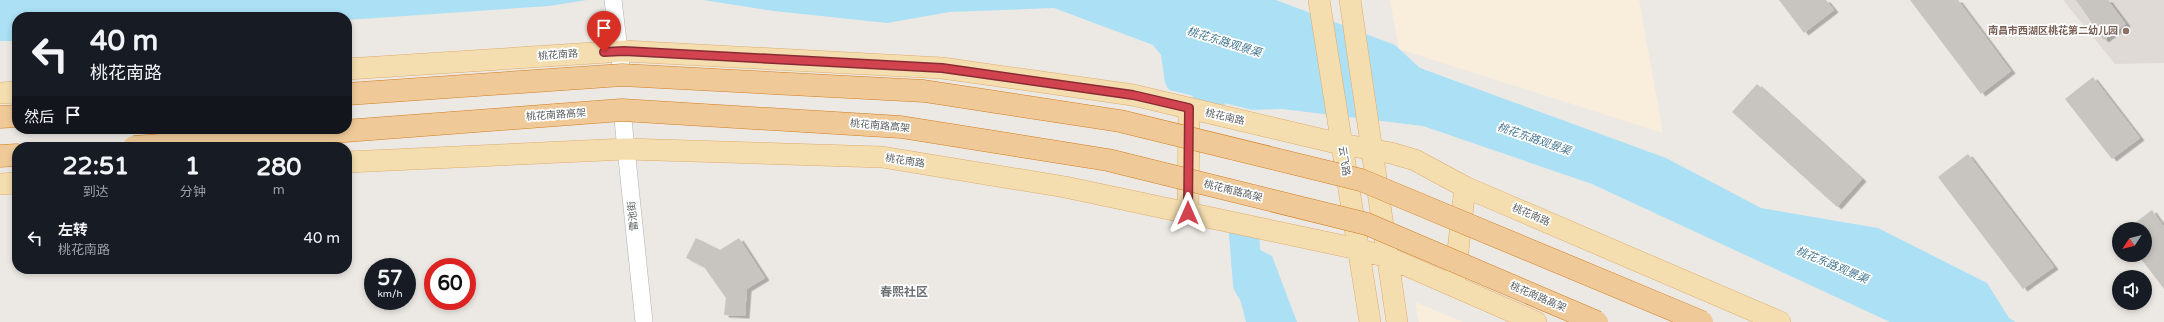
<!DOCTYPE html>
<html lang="zh">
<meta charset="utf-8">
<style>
:root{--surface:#171b24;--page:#20242c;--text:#f1f3f6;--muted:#9ea1a6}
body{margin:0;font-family:"Varela Round","Noto Sans SC",sans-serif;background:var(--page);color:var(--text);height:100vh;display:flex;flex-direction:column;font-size:15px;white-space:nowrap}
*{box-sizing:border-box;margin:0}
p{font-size:13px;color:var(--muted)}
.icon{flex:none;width:22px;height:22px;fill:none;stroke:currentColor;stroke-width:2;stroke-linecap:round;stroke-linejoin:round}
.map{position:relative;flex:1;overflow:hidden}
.sheet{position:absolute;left:12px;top:142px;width:340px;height:132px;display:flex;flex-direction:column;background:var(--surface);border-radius:16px;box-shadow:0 2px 6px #0003}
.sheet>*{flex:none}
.banner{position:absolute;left:12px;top:12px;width:340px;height:122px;border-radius:16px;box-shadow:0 2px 6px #0003;background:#171b24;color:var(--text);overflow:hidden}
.needle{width:26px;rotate:234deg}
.tools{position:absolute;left:2112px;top:222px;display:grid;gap:8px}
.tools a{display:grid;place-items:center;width:40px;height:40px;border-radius:50%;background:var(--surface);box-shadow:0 2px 6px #0003;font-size:20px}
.speed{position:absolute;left:364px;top:258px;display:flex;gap:8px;font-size:20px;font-weight:700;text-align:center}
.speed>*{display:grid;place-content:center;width:52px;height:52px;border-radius:50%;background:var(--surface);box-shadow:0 2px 6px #0003;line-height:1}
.speed small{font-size:10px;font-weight:400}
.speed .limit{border:6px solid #d22;background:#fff;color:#111}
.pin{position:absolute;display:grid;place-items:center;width:34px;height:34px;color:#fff;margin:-41px -17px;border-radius:50% 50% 50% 0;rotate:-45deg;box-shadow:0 0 4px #0007}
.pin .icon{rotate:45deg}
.me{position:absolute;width:44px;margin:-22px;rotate:0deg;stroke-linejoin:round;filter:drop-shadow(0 0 3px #0008)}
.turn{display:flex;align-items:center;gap:14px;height:84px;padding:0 12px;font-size:18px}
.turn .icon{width:52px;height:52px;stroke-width:2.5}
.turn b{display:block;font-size:28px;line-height:34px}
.then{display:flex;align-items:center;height:38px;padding:0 12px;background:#0003;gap:8px;font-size:15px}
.eta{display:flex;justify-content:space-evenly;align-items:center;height:68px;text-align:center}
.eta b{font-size:24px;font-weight:700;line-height:28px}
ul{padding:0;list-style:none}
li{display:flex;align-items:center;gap:12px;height:56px;padding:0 12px}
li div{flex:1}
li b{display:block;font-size:15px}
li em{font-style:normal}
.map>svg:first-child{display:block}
.commercial{fill:#f9eddc}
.education{fill:#dfdad5}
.water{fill:#ace0f4}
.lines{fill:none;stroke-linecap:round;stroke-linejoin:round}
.river{stroke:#ace0f4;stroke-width:30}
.building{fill:#c8c4c0;filter:url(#shadow)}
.minor-casing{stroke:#afb2b4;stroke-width:18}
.major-casing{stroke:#dfab6a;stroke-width:22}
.highway-casing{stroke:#d37c1d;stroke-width:23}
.minor{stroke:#fff;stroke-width:17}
.major{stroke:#f4deb0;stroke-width:21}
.highway{stroke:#efca98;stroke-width:22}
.highway-bridge-casing{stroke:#d37c1d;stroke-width:23;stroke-linecap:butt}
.highway-bridge{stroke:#efca98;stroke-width:22}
.route-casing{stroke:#882c34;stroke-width:10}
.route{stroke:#d24350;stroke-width:7}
.education-dot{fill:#8d6e63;stroke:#fff;stroke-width:1.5}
.labels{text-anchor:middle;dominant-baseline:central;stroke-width:3.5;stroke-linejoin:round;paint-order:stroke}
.education-label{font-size:10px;font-weight:bold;fill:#785e54;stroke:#fff;text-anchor:end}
.street-label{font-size:10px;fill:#5c6062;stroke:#fff}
.water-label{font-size:11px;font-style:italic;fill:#457893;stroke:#fff}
.quarter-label{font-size:12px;font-weight:bold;fill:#6d7274;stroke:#fff}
</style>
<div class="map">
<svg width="2164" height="322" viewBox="0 0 2164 322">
<defs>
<filter id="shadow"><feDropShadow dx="4.5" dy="2.5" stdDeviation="0" flood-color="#0004"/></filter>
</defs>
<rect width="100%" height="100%" fill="#ece9e4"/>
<path class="commercial" d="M1390,0H1639L1663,133L1399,49Z
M1415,302L1463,322H1419Z"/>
<path class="education" d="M2063,0H2164V63L2115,64Z"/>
<path class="water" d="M0,0H587L549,6L347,20V17H17V41H0Z
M703,0H1276L1395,45L1420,68L1666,158L1761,208L1878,228L1987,283L2009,318L2016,322H1890L1592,184L1423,126L1282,109L1253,110L1169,90L1165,83L1161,55L1153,45L1054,8L950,12L887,23L774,11Z
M1245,242L1272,256L1297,322H1246L1231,263Z"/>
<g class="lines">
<path class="river" d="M1210,107L1208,98L1228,42L1221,0
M1244,234L1248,284L1270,322"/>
</g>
<path class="building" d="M1779,0H1826L1834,10L1804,33Z
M1910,0H1958L2011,71L1981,94Z
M2076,0H2108L2126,24L2104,40Z
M2093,77L2140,138L2112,159L2065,99Z
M1757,84L1862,179L1837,207L1732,112Z
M1968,154L2054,267L2023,289L1938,177Z
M2152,210L2164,227V289L2138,255H2145V229H2127Z
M696,238L720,250L739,238L765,278L747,289L745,316L724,315L726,298L704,267L686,258Z"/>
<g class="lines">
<g class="minor-casing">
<path id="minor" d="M613,0L622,75
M622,110L644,322"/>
</g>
<g class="major-casing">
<path id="major" d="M1319,0L1370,322
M1350,0L1397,322
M347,69L624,51L942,68L1133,95L1341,144L1391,153L1415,160L1465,187L1780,322
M0,93L17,92
M347,162L626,149L882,157L1065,187L1358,249L1387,257L1536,322
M0,184L17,183
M1188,213L1189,108
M1455,278L1465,187"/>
</g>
<g class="highway-casing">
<path id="highway" d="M0,117L17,116
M0,156L17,155"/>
</g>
<use href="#minor" class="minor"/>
<use href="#major" class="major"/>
<use href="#highway" class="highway"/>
<g class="highway-bridge-casing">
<path id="highway-bridge" d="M347,94L622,75L924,91L1120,121L1361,180L1702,322
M134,147L622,110L901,127L1108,160L1367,224L1597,322"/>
</g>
<use href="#highway-bridge" class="highway-bridge"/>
</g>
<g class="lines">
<g class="route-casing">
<path id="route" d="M604,52L624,51L942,68L1133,95L1189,108L1188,213"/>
</g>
<use href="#route" class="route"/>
</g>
<circle class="education-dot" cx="2126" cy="31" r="4"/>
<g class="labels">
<g class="education-label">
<text x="2118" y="31">南昌市西湖区桃花第二幼儿园</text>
</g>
<g class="street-label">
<text transform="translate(558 55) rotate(-4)">桃花南路</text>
<text transform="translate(556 115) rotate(-4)">桃花南路高架</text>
<text transform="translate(1225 117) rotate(13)">桃花南路</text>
<text transform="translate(880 126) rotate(5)">桃花南路高架</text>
<text transform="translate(905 161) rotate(9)">桃花南路</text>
<text transform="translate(1344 161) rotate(81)">云飞路</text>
<text transform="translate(1233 191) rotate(14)">桃花南路高架</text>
<text transform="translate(1531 215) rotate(23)">桃花南路</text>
<text transform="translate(633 216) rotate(-96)">雷池街</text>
<text transform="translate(1538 297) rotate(23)">桃花南路高架</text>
</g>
<g class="water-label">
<text transform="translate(1224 42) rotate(17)">桃花东路观景渠</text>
<text transform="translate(1534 139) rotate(19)">桃花东路观景渠</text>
<text transform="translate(1832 265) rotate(23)">桃花东路观景渠</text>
</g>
<g class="quarter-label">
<text x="904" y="292">春熙社区</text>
</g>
</g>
</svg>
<div class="tools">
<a><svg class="needle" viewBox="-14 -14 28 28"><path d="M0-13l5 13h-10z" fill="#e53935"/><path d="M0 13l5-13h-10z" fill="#9ea1a6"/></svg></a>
<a><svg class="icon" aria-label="sound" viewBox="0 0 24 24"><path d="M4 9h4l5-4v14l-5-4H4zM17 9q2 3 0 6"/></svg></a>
</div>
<div class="speed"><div>57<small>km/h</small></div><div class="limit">60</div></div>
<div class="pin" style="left:604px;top:52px;background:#d93025"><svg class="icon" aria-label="arrive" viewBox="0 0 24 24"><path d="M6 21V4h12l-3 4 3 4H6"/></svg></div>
<svg class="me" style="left:1188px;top:213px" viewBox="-20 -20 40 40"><path d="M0-17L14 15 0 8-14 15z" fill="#d24350" stroke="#fff" stroke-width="4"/></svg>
<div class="banner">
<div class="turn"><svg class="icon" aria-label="left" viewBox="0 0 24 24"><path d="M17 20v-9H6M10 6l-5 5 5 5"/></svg><div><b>40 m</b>桃花南路</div></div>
<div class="then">然后<svg class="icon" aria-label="arrive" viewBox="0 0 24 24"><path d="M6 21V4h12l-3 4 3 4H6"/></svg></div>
</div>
<section class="sheet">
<div class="eta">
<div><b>22:51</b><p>到达</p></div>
<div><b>1</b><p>分钟</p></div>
<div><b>280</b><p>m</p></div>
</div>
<ul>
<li><svg class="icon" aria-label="left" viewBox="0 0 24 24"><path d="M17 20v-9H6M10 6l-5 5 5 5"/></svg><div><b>左转</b><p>桃花南路</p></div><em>40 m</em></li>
</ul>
</section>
</div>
